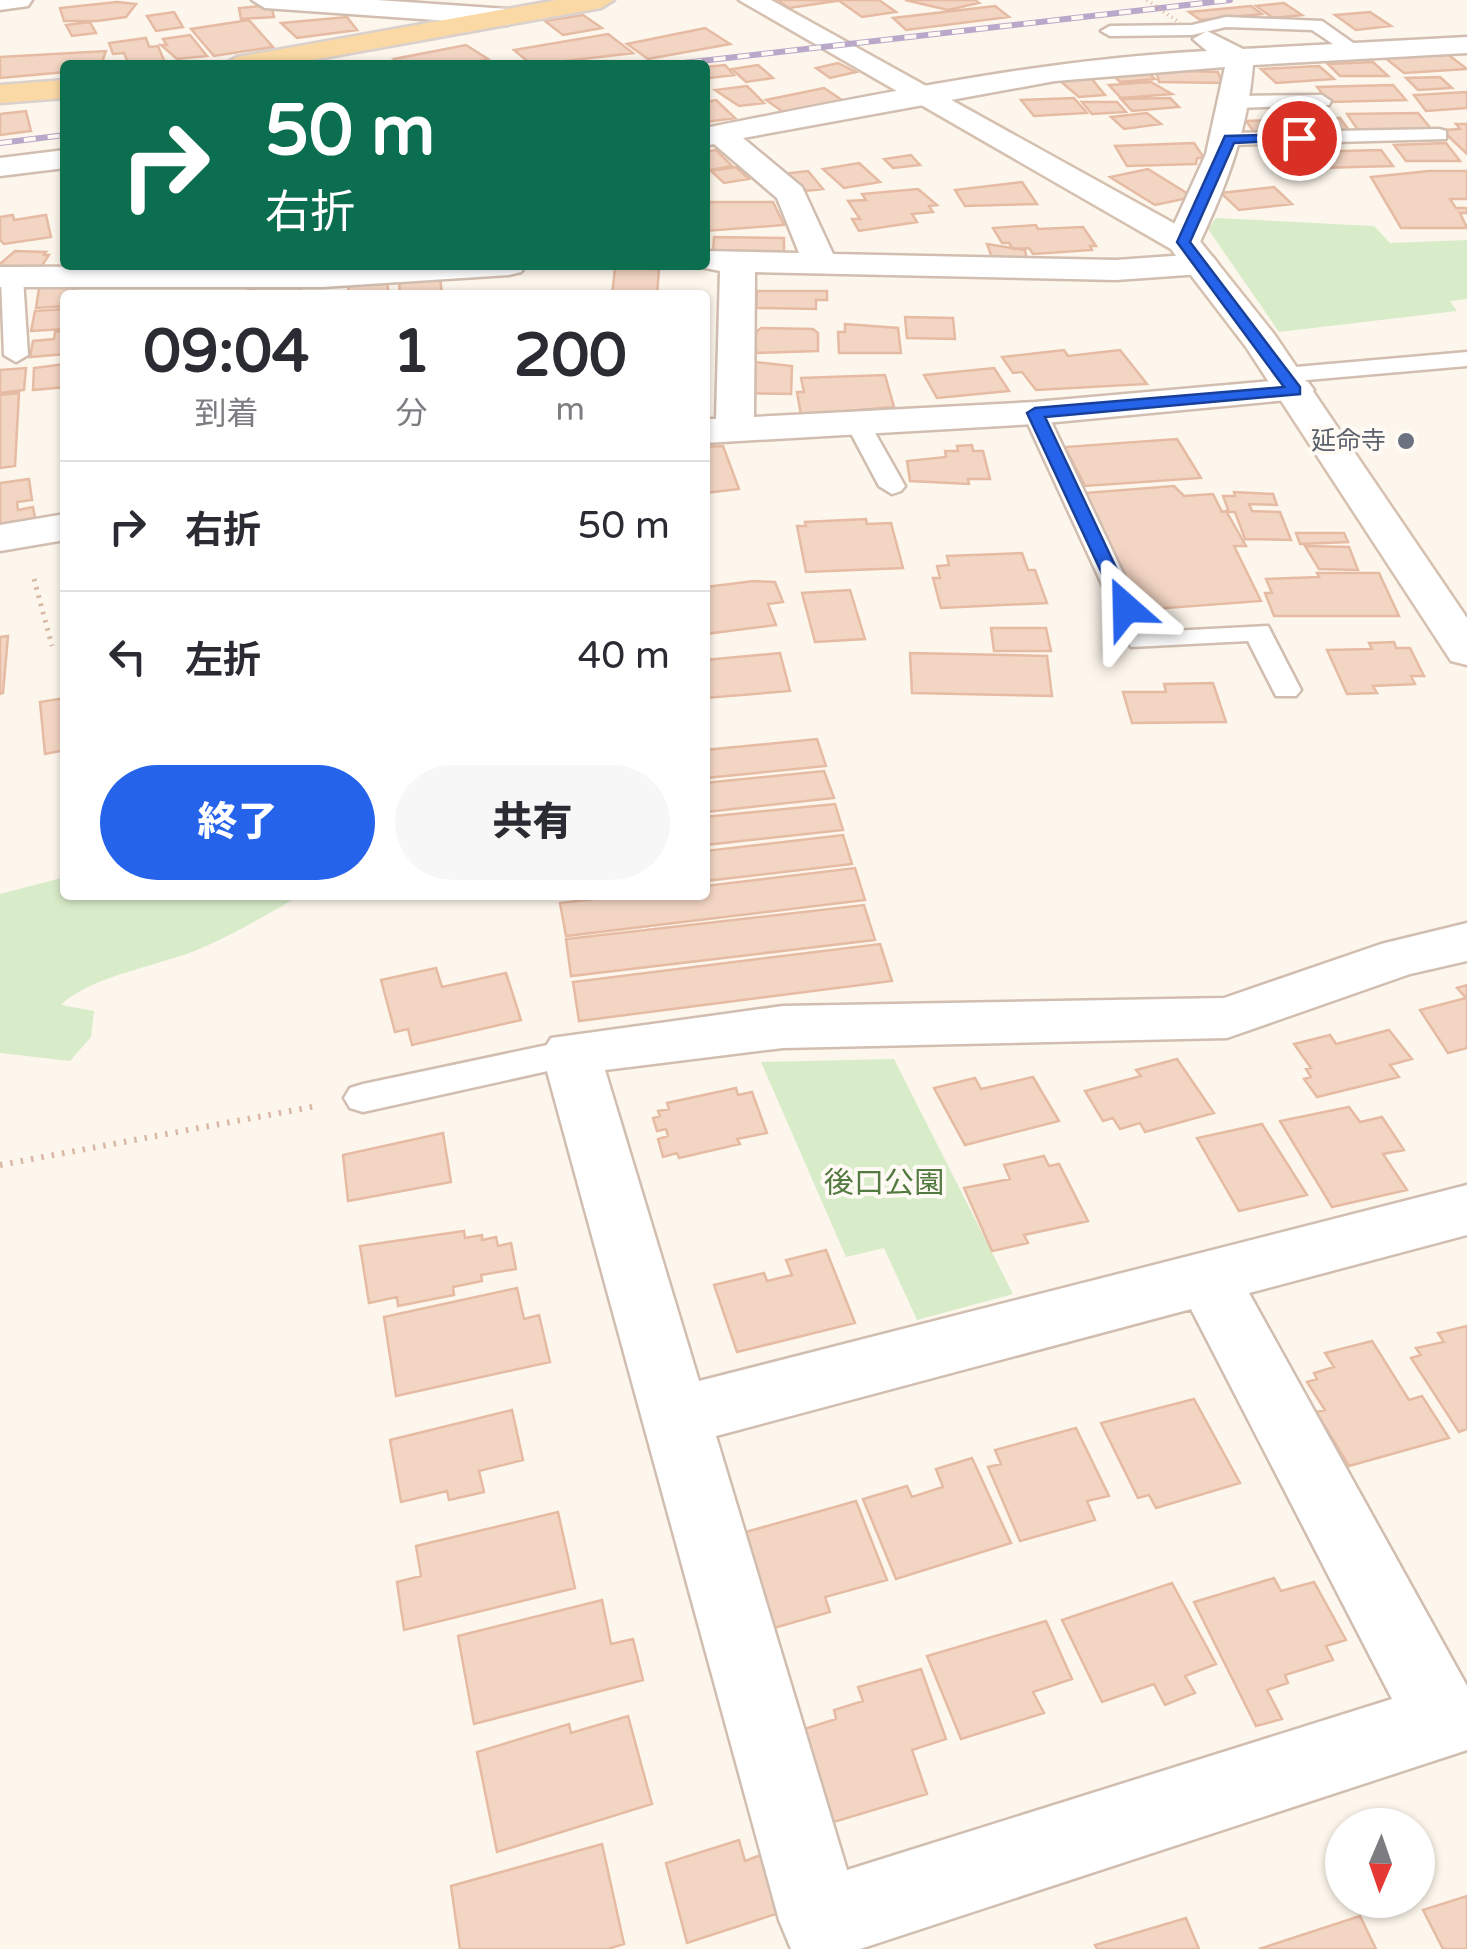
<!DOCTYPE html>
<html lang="ja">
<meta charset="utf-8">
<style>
:root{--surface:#fff;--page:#f7f7f7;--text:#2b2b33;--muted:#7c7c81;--line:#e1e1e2;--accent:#2563eb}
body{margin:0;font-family:"Varela Round","Noto Sans JP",sans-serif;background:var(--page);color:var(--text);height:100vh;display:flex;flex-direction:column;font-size:38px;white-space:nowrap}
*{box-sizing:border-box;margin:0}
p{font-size:32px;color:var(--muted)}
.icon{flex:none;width:55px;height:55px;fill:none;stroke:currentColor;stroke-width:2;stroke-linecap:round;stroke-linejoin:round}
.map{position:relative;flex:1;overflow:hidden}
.drawer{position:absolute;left:60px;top:290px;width:650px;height:610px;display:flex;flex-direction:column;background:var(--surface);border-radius:10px;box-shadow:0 2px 8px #0004}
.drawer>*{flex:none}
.guide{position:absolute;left:60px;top:60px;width:650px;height:210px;border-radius:10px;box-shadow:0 2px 8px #0004;background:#0b6e4f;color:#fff;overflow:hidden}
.needle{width:65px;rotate:182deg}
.fabs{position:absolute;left:1325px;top:1808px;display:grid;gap:20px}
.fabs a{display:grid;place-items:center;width:110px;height:110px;border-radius:50%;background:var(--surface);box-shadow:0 2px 8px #0004;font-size:50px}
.pin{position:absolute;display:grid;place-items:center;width:85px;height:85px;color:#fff;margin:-42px;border:5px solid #fff;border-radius:50%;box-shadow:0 2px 10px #0007}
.me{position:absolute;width:110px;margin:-55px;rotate:335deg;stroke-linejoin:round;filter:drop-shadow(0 0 8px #0008)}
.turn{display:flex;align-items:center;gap:35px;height:210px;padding:0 40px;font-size:45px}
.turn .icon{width:130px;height:130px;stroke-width:2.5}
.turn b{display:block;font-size:70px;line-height:85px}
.eta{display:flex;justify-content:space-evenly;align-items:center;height:170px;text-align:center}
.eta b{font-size:60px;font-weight:800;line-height:70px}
.primary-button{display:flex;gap:20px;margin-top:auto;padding:20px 40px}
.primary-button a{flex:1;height:115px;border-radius:60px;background:var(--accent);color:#fff;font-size:40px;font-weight:800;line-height:115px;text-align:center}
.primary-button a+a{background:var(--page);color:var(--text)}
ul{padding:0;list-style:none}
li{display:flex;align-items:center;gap:30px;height:130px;padding:0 40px;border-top:2px solid var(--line)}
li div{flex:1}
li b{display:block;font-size:38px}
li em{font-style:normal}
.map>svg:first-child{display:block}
.green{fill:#d8ecc9}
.building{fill:#f3d5c3;stroke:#e6bba3;stroke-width:2.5}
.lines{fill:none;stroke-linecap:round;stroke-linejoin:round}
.lane-casing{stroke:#d1beb0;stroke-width:5}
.street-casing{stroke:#d1beb0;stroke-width:5}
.secondary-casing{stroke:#d6c0b0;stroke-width:5}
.primary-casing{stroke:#dad1cd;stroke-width:5}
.path-far1{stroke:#d9b8a5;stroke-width:5;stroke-dasharray:2.5 6;stroke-linecap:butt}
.path{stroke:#d9b8a5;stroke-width:6;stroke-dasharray:2.5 8;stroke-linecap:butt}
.lane{fill:#fff;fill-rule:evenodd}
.street{fill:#fff;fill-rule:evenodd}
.secondary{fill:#fff;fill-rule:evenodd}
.primary{fill:#fbd9a5;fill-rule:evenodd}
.rail-casing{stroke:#b9a8c9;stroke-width:6}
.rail{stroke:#fffaf3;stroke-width:4;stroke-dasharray:12;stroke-linecap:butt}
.path-bridge{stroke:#d9b8a5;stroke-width:4;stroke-dasharray:1 4;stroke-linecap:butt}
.route{fill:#2563eb;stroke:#184099;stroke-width:2.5}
.worship-dot{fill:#6b7280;stroke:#fffaf3;stroke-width:4}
.labels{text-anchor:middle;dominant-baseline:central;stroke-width:8;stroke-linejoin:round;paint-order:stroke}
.far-worship-label{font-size:25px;fill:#5b616d;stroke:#fffaf3;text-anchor:end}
.park-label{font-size:30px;fill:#537a41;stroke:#fffaf3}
</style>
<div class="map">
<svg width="1467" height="1949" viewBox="0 0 1467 1949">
<rect width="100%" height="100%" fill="#fdf6ec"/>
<path class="green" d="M1216,218L1374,226L1390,243L1467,240V299L1450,301L1457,311L1279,332L1208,229Z
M65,877V895H300C269,914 237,932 204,947C162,966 91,975 61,1005L94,1011L91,1037L70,1061L0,1053V894Z
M894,1059L1013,1294L917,1320L884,1248L846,1257L761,1062Z"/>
<path class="building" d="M777,0H834L836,1L789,8Z
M838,0H879L896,12L862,17Z
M905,0H975L979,3L948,10Z
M117,2L136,4L126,17L97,21H64L60,8Z
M1284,3L1302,15L1273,18L1256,6Z
M271,5L274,17L241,19L239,8Z
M995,6L1009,17L906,30L893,18Z
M1251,6L1262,14L1200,20L1189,12Z
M174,12L183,27L156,31L147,16Z
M1370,12L1391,26L1356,30L1335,15Z
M583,15L602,28L563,35L545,21Z
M347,17L357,30L297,38L281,23Z
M249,20L273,47L214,56L191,29Z
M90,22L96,33L72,36L66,25Z
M705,28L730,44L648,59L627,44Z
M608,34L633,53L532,65L514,50Z
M190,35L207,56L177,59L161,45H167L163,39Z
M146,38L149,47L158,46L166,65H129L124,53L113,54L109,43Z
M466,45L488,59L463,65H403L394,59Z
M106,51L101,65H65V72L0,78V57Z
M1446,53L1467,69L1404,73L1384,57Z
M1373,62L1388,76H1340L1328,64Z
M838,63L856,72L830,78L816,68Z
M725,65L734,75L710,78L705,72V67Z
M758,65L773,78L746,82L732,69Z
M1319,66L1334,79L1276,83L1261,69Z
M1156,70L1218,72L1222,83L1159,82Z
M1146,71L1155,79L1120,82L1111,73Z
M1440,77L1452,88L1418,90L1406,78Z
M1091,78L1105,95L1079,97L1060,81Z
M1151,82L1172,94L1121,98L1109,85Z
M1393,85L1406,100L1329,102L1317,87Z
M747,86L764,103L739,106L715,90Z
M824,88L845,102L786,114L766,100Z
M1467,92V108L1426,111L1414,95Z
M1074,98L1087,113L1034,116L1021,100Z
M1170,98L1179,107L1132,111L1121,99Z
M716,100L735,118L705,122V102Z
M1082,102H1117L1126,112L1092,114Z
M26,111L31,131L0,135V114Z
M1147,113L1161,124L1124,129L1111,117Z
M1418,113L1433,131L1360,133L1347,114Z
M1340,118L1351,133L1256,135L1246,121Z
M1456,124H1467V154L1442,130L1460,129Z
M1194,143L1204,158H1197L1196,164L1127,166L1115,146Z
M1446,143L1460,161H1406L1394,145Z
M716,150L732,166L705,171V152Z
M1381,150L1393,166L1317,168L1307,152Z
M911,155L920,165L893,168L884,159Z
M859,163L880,182L844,188L823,169Z
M736,167L749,179L724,183L711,171Z
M1148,169L1193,197L1155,205L1110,177Z
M808,171L823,189L796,192L782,174Z
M1429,171H1467V199H1450L1456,208H1467V213H1460L1467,228H1401L1371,177Z
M1022,182L1037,204L965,206L955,190Z
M1274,187L1292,204L1239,210L1221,193Z
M918,189L937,205L929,206L933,212L912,214L917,222L859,231L852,219H860L848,201L866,200L862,194Z
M705,202H773L784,225L705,231Z
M13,215L14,220L46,215L51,237L4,244L0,240V217Z
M1036,225L1038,229L1083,227L1096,246H1090L1092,250L1033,254L1029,248L1013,249L1009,243H1002L993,228Z
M714,237L784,238V254L713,253Z
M987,244L1025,250L1027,261L993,260Z
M15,251L46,252L44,255H49L37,273L0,272V264Z
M615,268L659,269L657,295H612Z
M440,277L442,295H400L399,281Z
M387,282L389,295H349L348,285Z
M266,283L300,285L301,295H248V289L266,287Z
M73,285L77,295H65V306L36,308L39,288Z
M757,291H827V300H816V309L756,308Z
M65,309V329L31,331L35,311Z
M905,317L953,318L955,339L907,338Z
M845,324L898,328L901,353H839L838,332H845Z
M761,328L813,329L818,333V351L755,353L756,332Z
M65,331V354L30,357L33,341L54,339L55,332Z
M1064,350L1068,356L1120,350L1147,384L1036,390L1022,372L1013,373L1002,357Z
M745,361L792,366L791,394L743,393Z
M65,364V387L33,390L34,368Z
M26,368L24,390L0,393V370Z
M994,368L1009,391L937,398L924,375Z
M885,375L894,407L801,415L797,392H804L801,378Z
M19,393L15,466L0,468V395Z
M1177,439L1201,478L1085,486L1065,447Z
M972,445L973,451H983L990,479H968L969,484L910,481L907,461L946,457L945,451H958L957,446Z
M723,446L739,489L705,493V447Z
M29,479L32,500L17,502L18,510L33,507L35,518L0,524V483Z
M1174,486L1184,496L1213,494L1222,512L1226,511L1246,546H1234L1261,601L1140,610L1084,493Z
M1234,492L1273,494L1277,505L1249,504L1252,511L1280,512L1291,540L1245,539L1235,512H1229L1223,496H1235Z
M866,519L867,524L891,523L903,568L806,572L797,526H806L805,522Z
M1296,533H1344L1348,542L1300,544Z
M1305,546L1349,547L1358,570L1319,569Z
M1022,553L1028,570H1035L1047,603L941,608L933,578H940L937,566L949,565L947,556Z
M1317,573H1379L1399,616H1274L1265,593H1272L1266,579L1319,577Z
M754,581L775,582L783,602L768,604L776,625L705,634V587Z
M850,590L865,639L815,642L802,593Z
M991,628H1046L1051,651H994Z
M8,636L3,693L0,694V637Z
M1394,642L1396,648H1410L1424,676H1411L1415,684L1373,686L1377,693L1347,694L1327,650L1372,649L1369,643Z
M780,653L790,691L705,698V660Z
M910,653L1047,656L1052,696L912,693Z
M1213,683L1226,722L1132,723L1123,692H1166L1164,684Z
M65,698V750L45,754L40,702Z
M817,739L826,766L705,778V750Z
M824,771L834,798L705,812V783Z
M835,804L843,830L705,845V817Z
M843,835L852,864L705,881V851Z
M855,868L865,900L566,936L560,903L627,895H705V886Z
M864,905L875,940L571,976L566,939Z
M880,944L892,981L579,1021L573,982Z
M436,968L442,987L506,973L521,1020L412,1045L408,1029L395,1032L381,980Z
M1467,985V1048L1448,1053L1420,1010L1466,998L1457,988Z
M1389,1030L1412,1059L1390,1065L1399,1077L1317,1097L1304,1079L1311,1077L1306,1069L1311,1068L1294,1044L1330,1035L1336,1044Z
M1177,1059L1214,1113L1145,1132L1140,1123L1120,1129L1113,1118L1103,1121L1085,1091L1141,1076L1136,1070Z
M1033,1077L1059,1121L965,1145L934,1088L975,1078L981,1089Z
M736,1088L738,1095L752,1092L767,1133L737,1139L740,1144L679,1158L677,1153L663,1157L658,1139L668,1136L666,1129L657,1131L653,1118L660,1116L658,1111L669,1109L667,1103Z
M1349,1107L1360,1122L1382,1117L1404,1150L1383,1154L1407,1190L1332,1207L1280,1121Z
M1262,1124L1307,1195L1239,1211L1197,1138Z
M443,1133L451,1182L348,1201L343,1155Z
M1044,1156L1049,1166L1059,1164L1088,1221L1024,1235L1028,1243L992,1251L964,1188L1010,1179L1004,1165Z
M464,1231L465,1238L482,1235V1240L496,1237L498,1246L511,1243L516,1269L481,1275L482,1281L453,1287L454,1295L398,1306L397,1297L369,1303L360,1246Z
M826,1250L855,1323L737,1352L714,1285L764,1273L767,1281L792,1275L786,1260Z
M517,1288L524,1319L539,1315L550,1362L396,1396L384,1317Z
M1467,1326V1429L1459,1432L1411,1358L1421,1355L1416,1348L1444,1342L1438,1333Z
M1372,1341L1409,1400L1422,1396L1449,1438L1349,1466L1316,1412L1325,1410L1307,1382L1317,1379L1314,1373L1334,1367L1325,1353Z
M1194,1399L1240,1483L1156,1508L1149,1495L1138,1498L1101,1423Z
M512,1410L523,1460L479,1471L484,1492L449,1500L447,1491L401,1502L390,1440Z
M1076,1428L1109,1496L1087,1501L1095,1520L1020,1541L988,1467L1001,1464L995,1450Z
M972,1458L1011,1543L896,1579L863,1499L907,1486L912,1497L943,1487L936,1469Z
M856,1501L887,1580L825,1597L830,1612L767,1630L735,1535Z
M558,1512L575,1588L404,1630L397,1582L421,1576L416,1546Z
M1274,1578L1281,1591L1314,1582L1346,1640L1326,1646L1333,1660L1285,1675L1288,1683L1267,1690L1282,1719L1256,1726L1194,1602Z
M1172,1583L1216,1664L1185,1676L1195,1693L1165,1705L1154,1684L1102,1702L1062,1620Z
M602,1600L611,1644L633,1639L643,1680L474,1724L458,1636Z
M1046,1621L1072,1679L1033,1692L1044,1713L961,1739L927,1656Z
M921,1669L946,1739L912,1750L927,1794L827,1824L798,1731L836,1719L834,1710L863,1701L858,1687Z
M628,1716L652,1804L497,1852L477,1752L569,1724L571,1733Z
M739,1840L745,1861L761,1855L779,1913L687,1943L666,1863Z
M602,1844L624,1944L608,1949H460L451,1886Z
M1467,1896V1949H1443L1423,1910Z
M1360,1916L1376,1949H1259Z
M1186,1918L1199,1949H1097L1095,1945Z"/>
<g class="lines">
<g class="lane-casing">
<path id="lane" d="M1226,17L1322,21L1366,52L1351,56L1312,30L1226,27L1192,35L1110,36L1101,31L1110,26L1192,25Z
M1322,95L1331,101L1329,105L1236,108L1227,102L1236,96Z
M1439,129L1446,131V139L1229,145L1219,139L1229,133Z
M12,271L23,278L28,355L16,362L4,355L1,278Z
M1467,352V366L1284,382L1272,375L1284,368Z
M1035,406L1047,413L1151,632L1268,626L1301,690L1296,696H1276L1248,641L1131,647L1023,413Z
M858,417L870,424L905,486L901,491L892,494L879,486L846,424Z
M571,1040L584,1043L589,1053L584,1063L363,1112L350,1108L344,1098L350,1088L363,1084Z"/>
</g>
<g class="street-casing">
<path id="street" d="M0,0H32L28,6L0,10Z
M252,0H377L507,9L520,17L507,25L265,8Z
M1207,31L1243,49L1467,37V53L1253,65C1248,129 1227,184 1200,242L1195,249H1171L1166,242L1206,154L1225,67L1055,81L743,138L802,187L833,254L1116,260L1201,254L1213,257L1218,264L1213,271L1201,274L1116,280L755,272L754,417L1035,402L1295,379L1308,382L1314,390L1308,398L1035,424L705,443V419H716L720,271L691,265H705V251L799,253L777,198L714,144L705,146V128C872,95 1037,60 1207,51L1193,39Z
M65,150V168L0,176V158Z
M526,265L521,272L509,275L322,287H0V267Z
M65,514V540L0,551V525Z
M1467,923V961L1410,974L1227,1038L783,1048L605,1070L699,1381L1467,1185V1235L1249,1293L1467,1686V1750L860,1949H791L779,1920L542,1053L551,1038L783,1006L1224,998L1381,944ZM1191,1309L1392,1699L847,1870L716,1436Z"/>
</g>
<g class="secondary-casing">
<path id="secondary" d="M739,0H771L1195,235L1274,334L1467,618V665L1451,661L1246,347L1171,249Z"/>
</g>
<g class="primary-casing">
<path id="primary" d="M557,0H614L601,8L284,65H223L237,57Z
M65,80V98L0,103V85Z"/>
</g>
<path class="path-far1" d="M34,579L52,646"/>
<path class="path" d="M0,1165L317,1106"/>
<use href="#lane" class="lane"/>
<use href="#street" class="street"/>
<use href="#secondary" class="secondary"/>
<use href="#primary" class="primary"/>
<g class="rail-casing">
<path id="rail" d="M666,65L1230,0
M0,143L65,135"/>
</g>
<use href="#rail" class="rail"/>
<path class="path-bridge" d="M1147,0L1180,23"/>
</g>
<path class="route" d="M1299,134L1304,140L1234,143L1190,242L1300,387V394L1045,417L1135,608L1120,612L1027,413L1035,408L1284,387L1177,242L1225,136Z"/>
<circle class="worship-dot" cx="1406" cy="441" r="10"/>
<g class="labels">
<g class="far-worship-label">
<text x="1386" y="441">延命寺</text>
</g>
<g class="park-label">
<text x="884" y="1183">後口公園</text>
</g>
</g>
</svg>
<div class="fabs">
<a><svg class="needle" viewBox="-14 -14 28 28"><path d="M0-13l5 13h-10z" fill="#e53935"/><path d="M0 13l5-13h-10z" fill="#7c7c81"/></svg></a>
</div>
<div class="pin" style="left:1299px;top:138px;background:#d93025"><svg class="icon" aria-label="arrive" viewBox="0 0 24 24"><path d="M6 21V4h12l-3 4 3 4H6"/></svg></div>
<svg class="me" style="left:1126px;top:608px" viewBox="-20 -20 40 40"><path d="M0-17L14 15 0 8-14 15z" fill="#2563eb" stroke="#fff" stroke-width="4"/></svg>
<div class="guide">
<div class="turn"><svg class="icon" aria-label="right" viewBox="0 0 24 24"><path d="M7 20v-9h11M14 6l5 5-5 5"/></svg><div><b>50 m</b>右折</div></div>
</div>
<section class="drawer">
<div class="eta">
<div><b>09:04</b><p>到着</p></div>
<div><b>1</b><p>分</p></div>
<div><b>200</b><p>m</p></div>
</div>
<ul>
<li><svg class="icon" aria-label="right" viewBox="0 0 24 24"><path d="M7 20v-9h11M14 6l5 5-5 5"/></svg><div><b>右折</b></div><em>50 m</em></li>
<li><svg class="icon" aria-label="left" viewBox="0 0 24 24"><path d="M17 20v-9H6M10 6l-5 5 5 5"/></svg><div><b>左折</b></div><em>40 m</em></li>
</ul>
<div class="primary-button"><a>終了</a><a>共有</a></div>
</section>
</div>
